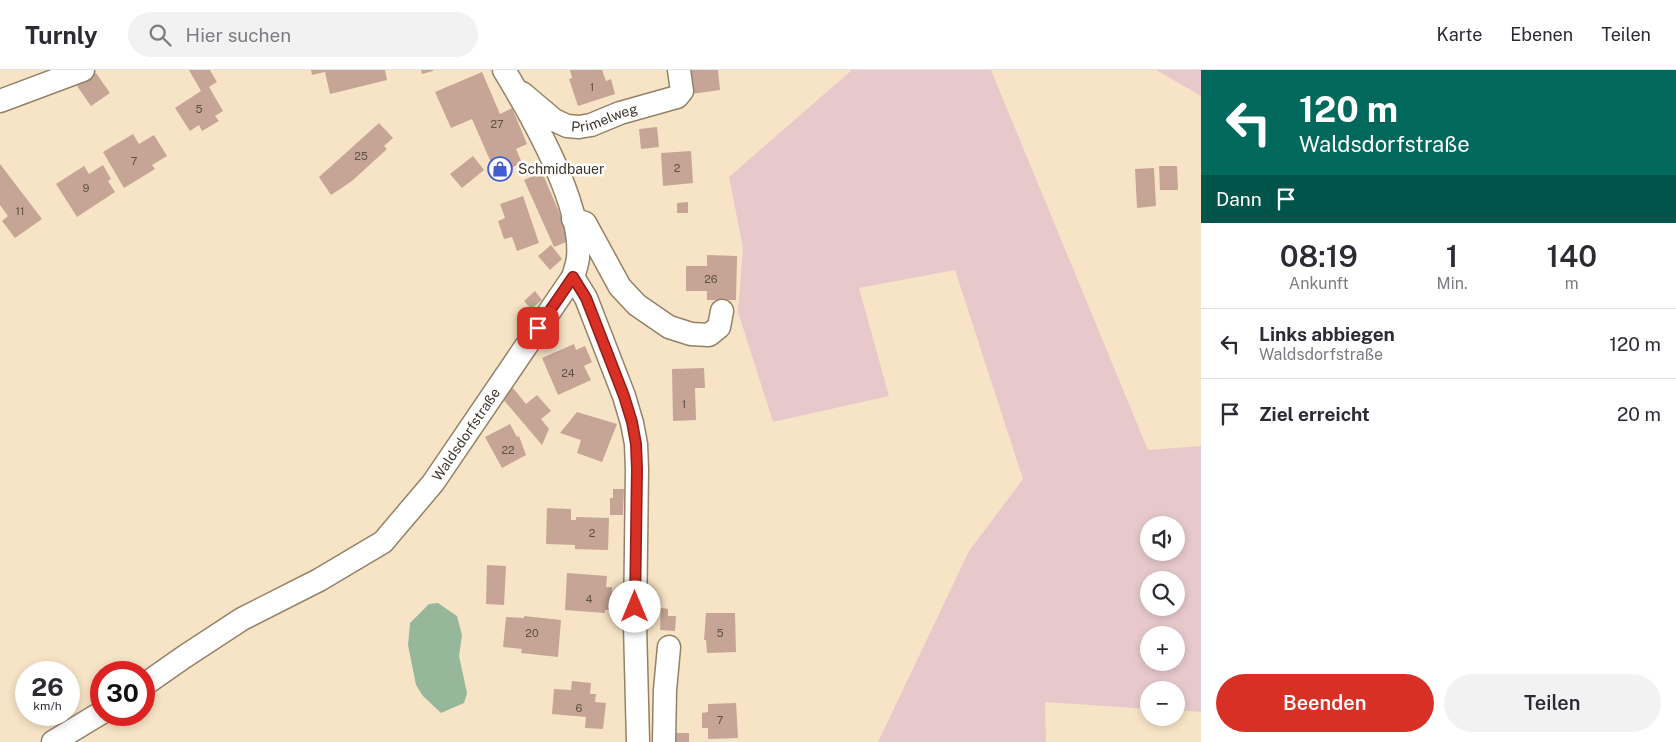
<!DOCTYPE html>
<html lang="de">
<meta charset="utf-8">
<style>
:root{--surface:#fff;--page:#f2f2f3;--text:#2b2b33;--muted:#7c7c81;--line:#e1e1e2;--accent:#d93025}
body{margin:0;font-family:"Public Sans",sans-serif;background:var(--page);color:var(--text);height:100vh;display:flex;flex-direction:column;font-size:19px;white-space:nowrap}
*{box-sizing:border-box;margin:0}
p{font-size:16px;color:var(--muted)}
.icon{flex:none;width:28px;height:28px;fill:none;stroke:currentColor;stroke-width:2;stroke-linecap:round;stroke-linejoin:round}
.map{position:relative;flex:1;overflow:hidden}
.sheet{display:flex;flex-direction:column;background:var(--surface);width:475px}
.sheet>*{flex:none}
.top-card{background:#00695c;color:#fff;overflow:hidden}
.tools{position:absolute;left:1140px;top:446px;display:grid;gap:10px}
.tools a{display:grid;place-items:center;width:45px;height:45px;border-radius:50%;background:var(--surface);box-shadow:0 2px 8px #0003;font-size:25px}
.speed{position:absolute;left:15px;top:591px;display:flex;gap:10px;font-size:25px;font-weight:700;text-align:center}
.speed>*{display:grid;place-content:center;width:65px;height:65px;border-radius:50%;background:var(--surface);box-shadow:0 2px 8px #0003;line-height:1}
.speed small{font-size:12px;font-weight:400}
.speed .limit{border:8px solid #d22;background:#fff;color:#111}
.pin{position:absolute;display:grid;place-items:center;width:42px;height:42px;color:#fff;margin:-21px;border-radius:10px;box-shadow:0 2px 8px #0006}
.me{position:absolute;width:55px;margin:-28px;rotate:0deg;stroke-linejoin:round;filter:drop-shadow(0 0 4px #0008)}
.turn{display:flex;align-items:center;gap:18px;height:105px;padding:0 15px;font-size:22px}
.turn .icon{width:65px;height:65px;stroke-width:2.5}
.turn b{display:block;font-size:35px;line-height:42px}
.then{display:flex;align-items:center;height:48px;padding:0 15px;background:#0003;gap:10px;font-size:19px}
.eta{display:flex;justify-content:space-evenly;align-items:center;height:85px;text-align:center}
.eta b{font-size:30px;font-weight:600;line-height:35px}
.button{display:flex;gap:10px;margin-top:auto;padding:10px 15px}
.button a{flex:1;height:58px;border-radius:30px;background:var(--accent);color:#fff;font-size:20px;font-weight:600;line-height:58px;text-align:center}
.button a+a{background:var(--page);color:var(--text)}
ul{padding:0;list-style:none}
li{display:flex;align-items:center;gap:15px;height:70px;padding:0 15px;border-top:1px solid var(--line)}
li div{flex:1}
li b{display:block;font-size:19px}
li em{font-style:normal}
header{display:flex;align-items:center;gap:30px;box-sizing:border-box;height:70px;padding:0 25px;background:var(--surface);border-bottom:1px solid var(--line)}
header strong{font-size:24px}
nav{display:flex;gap:28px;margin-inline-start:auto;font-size:18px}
.search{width:350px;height:45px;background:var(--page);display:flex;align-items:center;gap:12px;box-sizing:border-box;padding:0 18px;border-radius:28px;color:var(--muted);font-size:19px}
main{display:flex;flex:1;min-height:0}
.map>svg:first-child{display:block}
.green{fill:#e7c9cc;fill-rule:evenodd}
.water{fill:#97b79a}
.building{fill:#c6a596}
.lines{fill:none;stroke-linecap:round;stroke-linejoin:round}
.minor-casing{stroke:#938266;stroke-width:25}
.minor{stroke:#fff;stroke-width:22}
.route-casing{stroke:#8d1f18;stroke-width:12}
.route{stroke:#d93025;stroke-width:9}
.labels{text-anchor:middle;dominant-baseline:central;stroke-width:5;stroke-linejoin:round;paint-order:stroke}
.number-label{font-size:11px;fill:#5e5144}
.street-label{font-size:14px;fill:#3c3529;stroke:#fff}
.poi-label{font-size:14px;fill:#3c3529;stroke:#fff;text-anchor:start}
</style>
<header>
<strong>Turnly</strong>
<div class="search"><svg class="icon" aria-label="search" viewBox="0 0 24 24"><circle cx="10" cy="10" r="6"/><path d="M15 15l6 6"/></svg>Hier suchen</div>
<nav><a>Karte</a><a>Ebenen</a><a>Teilen</a></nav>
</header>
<main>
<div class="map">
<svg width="1201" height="672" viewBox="0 0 1201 672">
<rect width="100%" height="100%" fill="#f7e4c6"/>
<path class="green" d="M852,0H991L1148,380L1201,376V642L1176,640V620H1149V639L1045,632L1046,672H878L969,481L1023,409L955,200L859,218L889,326L773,352L738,242L743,178L729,107ZM1149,455H1176V482H1149ZM1149,510H1176V538H1149ZM1149,565H1176V592H1149Z
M1157,0H1201V26L1158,1Z"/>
<path class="water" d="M438,533L457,546L462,565L459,586L467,623L464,633L441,643L423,626L416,615L408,575L410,553L429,534Z"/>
<path class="building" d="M189,0H210L217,12L209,17L223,41L215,46L219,51L202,61L199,55L190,61L175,38L201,21Z
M311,0H385L387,10L330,24L325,2L312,5Z
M421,0H433V1L422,4Z
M570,0H602L606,11L611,9L615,24L578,36L569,9L572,8Z
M689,0H718L720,20L691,24Z
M482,2L500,44L512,38L527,74L516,79L522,93L496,104L472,49L451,58L435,22Z
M96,3L110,23L91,36L77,16Z
M379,53L393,68L384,76L387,79L352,111L331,125L319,107Z
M657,57L659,77L641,79L639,59Z
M133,64L139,74L154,65L167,86L152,95L155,99L124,118L103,82Z
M691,81L693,113L663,116L661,83Z
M473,86L484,100L462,118L450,104Z
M0,94L42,149L15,168L2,151L8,146L0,135Z
M103,95L111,109L108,111L115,122L77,147L56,114L84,96L89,104Z
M1159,96H1177L1178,120H1160Z
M1154,98L1156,136L1137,138L1135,99Z
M542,102L571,170L554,177L524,110Z
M523,126L539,173L517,181L512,167L504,169L498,151L505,148L500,134Z
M688,132V143H677V133Z
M551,175L562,189L550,200L538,186Z
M707,185L737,186L736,230H707V221H686V196H707Z
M535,221L542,230L531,239L524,231Z
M574,274L576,280L585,276L592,292L584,296L591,310L558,325L542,288Z
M704,298L705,318H695L696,350L673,351L672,299Z
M513,318L526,334L537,325L551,341L541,349L549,359L542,375L502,328Z
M577,342L617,354L602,392L577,383L581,370L560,363Z
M510,354L517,367L519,366L526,385L502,398L485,367Z
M613,419H624L623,445H610V428H613Z
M547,438L571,439V450H576V447L609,448L608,480L575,479V475L546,474Z
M487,495L506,496L504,535L486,534Z
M567,503L607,506L606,517H612L611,540H605V543L565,540Z
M661,538L668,539V546H676L675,561L660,560Z
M706,543H735L736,582L707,583L706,570H704Z
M524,546L561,550L558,587L521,583L522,579L503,577L506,547L524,548Z
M572,611L591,613L590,624H596L595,632L606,633L603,659L585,658L586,647L552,644L554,619L571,620Z
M736,633L738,668L708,669V658H702V643L708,642V634Z
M672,663H689V672H672Z"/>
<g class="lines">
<g class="minor-casing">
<g id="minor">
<path id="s1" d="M522,23L554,50L567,56L579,57L591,55L620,43L677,27L682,21L679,0"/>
<path d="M0,31L83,0"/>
<path d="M573,149L585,153L620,217L637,235L669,257L691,264L709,265L719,257L722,241"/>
<path d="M573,207L586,228L624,326L632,353L636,374L637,399L635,555L638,672"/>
<path id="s2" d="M144,615L184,587L242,549L319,510L383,472L433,413L573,207C575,201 577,195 578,188C583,134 532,46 504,0"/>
<path d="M53,672L101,643"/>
<path d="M664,672L665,620L669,577"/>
</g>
</g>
<use href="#minor" class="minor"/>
</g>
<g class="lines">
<g class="route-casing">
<path id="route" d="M538,258L573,207L586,228L624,326L632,352L636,374L637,399L635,537"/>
</g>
<use href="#route" class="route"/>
</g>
<defs>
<g id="shop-ring" transform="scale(1.25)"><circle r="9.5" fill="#fff" stroke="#435dd0" stroke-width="1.5"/><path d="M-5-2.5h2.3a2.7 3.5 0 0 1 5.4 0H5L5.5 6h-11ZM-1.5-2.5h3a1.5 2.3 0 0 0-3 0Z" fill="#435dd0"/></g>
</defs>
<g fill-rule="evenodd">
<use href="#shop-ring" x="500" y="99"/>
</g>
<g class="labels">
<g class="number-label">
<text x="592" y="17">1</text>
<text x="199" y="39">5</text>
<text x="497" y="54">27</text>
<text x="361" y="86">25</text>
<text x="134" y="91">7</text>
<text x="677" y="98">2</text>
<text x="86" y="118">9</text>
<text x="20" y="141">11</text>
<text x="711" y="209">26</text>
<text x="568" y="303">24</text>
<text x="684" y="334">1</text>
<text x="508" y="380">22</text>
<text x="592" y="463">2</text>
<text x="589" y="529">4</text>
<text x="532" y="563">20</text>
<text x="720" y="563">5</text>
<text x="579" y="638">6</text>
<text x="720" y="650">7</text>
</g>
<g class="street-label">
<text stroke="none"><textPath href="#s1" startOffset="95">Primelweg</textPath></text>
<text stroke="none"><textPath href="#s2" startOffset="415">Waldsdorfstraße</textPath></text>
</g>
<g class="poi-label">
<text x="518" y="99">Schmidbauer</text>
</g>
</g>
</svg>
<div class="tools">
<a><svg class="icon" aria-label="sound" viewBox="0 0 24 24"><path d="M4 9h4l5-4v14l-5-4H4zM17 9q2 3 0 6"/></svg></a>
<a><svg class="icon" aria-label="search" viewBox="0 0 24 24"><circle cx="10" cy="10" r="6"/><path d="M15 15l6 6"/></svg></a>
<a>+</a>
<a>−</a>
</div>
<div class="speed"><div>26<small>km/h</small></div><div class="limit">30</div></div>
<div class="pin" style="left:538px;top:258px;background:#d93025"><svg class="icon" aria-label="arrive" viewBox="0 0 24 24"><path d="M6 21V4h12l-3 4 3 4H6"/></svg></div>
<svg class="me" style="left:635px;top:537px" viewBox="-20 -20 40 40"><circle r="19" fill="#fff"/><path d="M0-13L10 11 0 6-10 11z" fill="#d93025"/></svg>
</div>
<section class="sheet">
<div class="top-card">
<div class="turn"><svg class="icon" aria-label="left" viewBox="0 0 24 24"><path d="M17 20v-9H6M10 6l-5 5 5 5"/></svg><div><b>120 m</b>Waldsdorfstraße</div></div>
<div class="then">Dann<svg class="icon" aria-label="arrive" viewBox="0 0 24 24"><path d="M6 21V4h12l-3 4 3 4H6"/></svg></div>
</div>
<div class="eta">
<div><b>08:19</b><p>Ankunft</p></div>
<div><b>1</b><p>Min.</p></div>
<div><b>140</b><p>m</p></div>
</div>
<ul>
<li><svg class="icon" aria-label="left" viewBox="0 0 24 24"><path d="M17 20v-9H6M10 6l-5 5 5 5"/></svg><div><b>Links abbiegen</b><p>Waldsdorfstraße</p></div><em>120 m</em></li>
<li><svg class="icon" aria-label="arrive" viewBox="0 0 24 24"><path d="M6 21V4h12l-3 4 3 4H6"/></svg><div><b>Ziel erreicht</b></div><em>20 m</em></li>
</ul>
<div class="button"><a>Beenden</a><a>Teilen</a></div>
</section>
</main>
